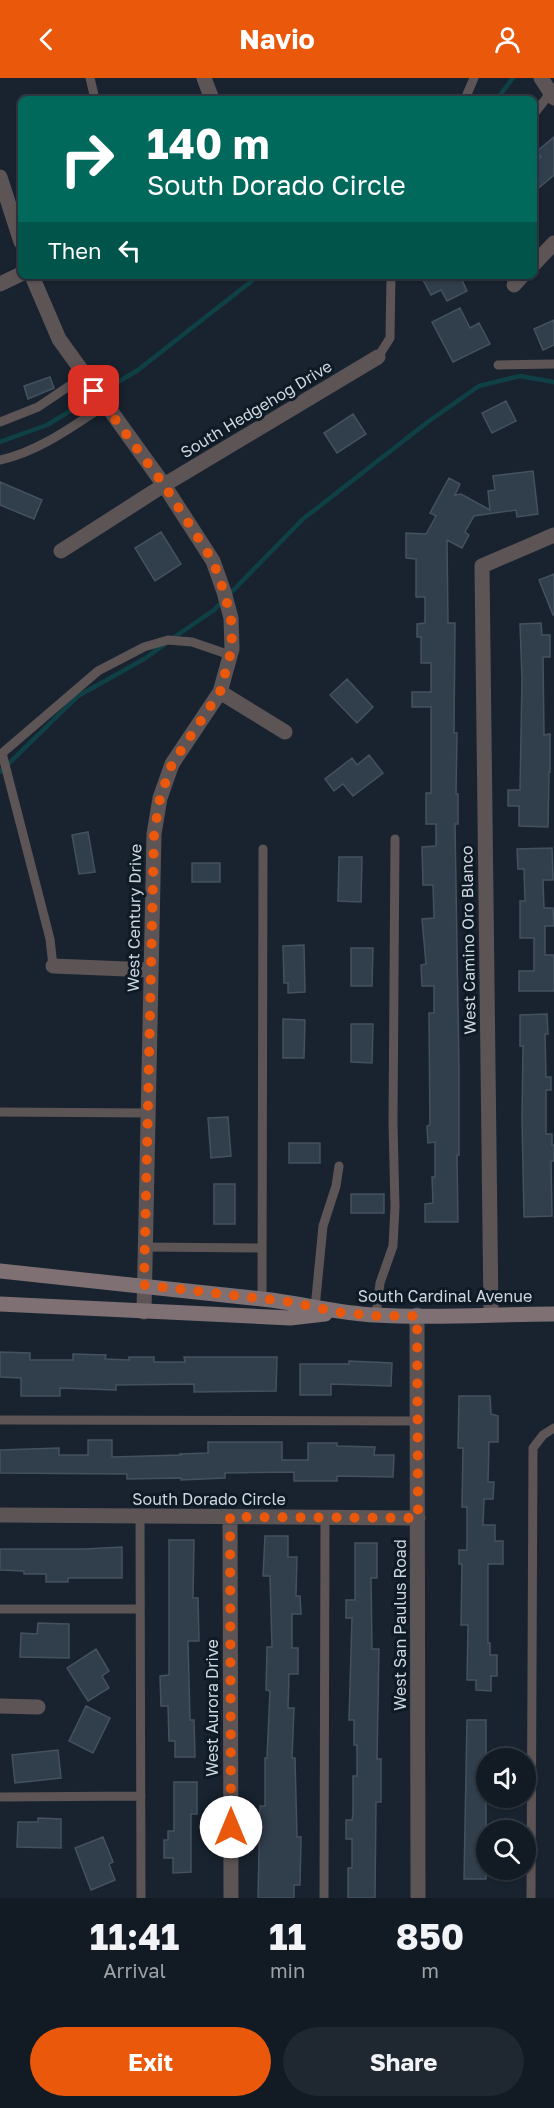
<!DOCTYPE html>
<style>
:root{--surface:#121a23;--page:#1f2730;--text:#f1f3f6;--muted:#9ca1a6;--line:#313841;--accent:#ea580c}
body{margin:0;font-family:"Golos Text",sans-serif;background:var(--page);color:var(--text);height:100vh;display:flex;flex-direction:column;font-size:22px;white-space:nowrap}
*{box-sizing:border-box;margin:0}
p{font-size:20px;color:var(--muted)}
.icon{flex:none;width:33px;height:33px;fill:none;stroke:currentColor;stroke-width:2;stroke-linecap:round;stroke-linejoin:round}
.map{position:relative;height:1820px;overflow:hidden}
.drawer{display:flex;flex-direction:column;background:var(--surface);flex:1}
.drawer>*{flex:none}
.top-card{position:absolute;left:18px;top:18px;width:519px;height:183px;border-radius:9px;box-shadow:0 2px 4px #0004,0 0 0 2px var(--line);background:#00695c;color:#fff;overflow:hidden}
.fabs{position:absolute;left:476px;top:1670px;display:grid;gap:12px}
.fabs a{display:grid;place-items:center;width:60px;height:60px;border-radius:50%;background:var(--surface);box-shadow:0 2px 4px #0004,0 0 0 2px var(--line);font-size:30px}
.pin{position:absolute;display:grid;place-items:center;width:51px;height:51px;color:#fff;margin:-26px;border-radius:12px;box-shadow:0 3px 9px #0006}
.me{position:absolute;width:66px;margin:-33px;rotate:0deg;stroke-linejoin:round;filter:drop-shadow(0 0 4px #0008)}
.turn{display:flex;align-items:center;gap:21px;height:126px;padding:0 30px;font-size:27px}
.turn .icon{width:78px;height:78px;stroke-width:2.5}
.turn b{display:block;font-size:42px;line-height:51px}
.then{display:flex;align-items:center;height:57px;padding:0 30px;background:#0003;gap:12px;font-size:22px}
.eta{display:flex;justify-content:space-evenly;align-items:center;height:102px;text-align:center}
.eta b{font-size:36px;font-weight:700;line-height:42px}
.action{display:flex;gap:12px;margin-top:auto;padding:12px 30px}
.action a{flex:1;height:69px;border-radius:36px;background:var(--accent);color:#fff;font-size:24px;font-weight:700;line-height:69px;text-align:center}
.action a+a{background:var(--page);color:var(--text)}
header{display:flex;justify-content:space-between;align-items:center;height:78px;padding:0 30px;background:var(--accent);color:#fff;font-size:27px;font-weight:700}
.map>svg:first-child{display:block}
.lines{fill:none;stroke-linecap:round;stroke-linejoin:round}
.stream{stroke:#0f4045;stroke-width:4.5}
.building{fill:#313e4b;stroke:#44515f;stroke-width:1.5}
.lane{stroke:#5d5456;stroke-width:9}
.street{stroke:#5d5456;stroke-width:15}
.secondary{stroke:#7e7073;stroke-width:15}
.route{stroke:#ea580c;stroke-width:10;stroke-dasharray:0 18}
.labels{text-anchor:middle;dominant-baseline:central;stroke-width:6;stroke-linejoin:round;paint-order:stroke}
.street-label{font-size:16px;fill:#ced6de;stroke:#0e1a25}
</style>
<header><svg class="icon" aria-label="back" viewBox="0 0 24 24"><path d="M15 5l-7 7 7 7"/></svg>Navio<svg class="icon" aria-label="person" viewBox="0 0 24 24"><circle cx="12" cy="8" r="4"/><path d="M4 21q1-7 8-7t8 7"/></svg></header>
<div class="map">
<svg width="554" height="1820" viewBox="0 0 554 1820">
<rect width="100%" height="100%" fill="#18232f"/>
<g class="lines">
<path class="stream" d="M497,21L513,0
M0,364L47,347L138,292L258,198
M173,560L214,532L303,441L429,343L479,308L520,298L554,304
M0,694L78,618L144,581L164,567"/>
</g>
<path class="building" d="M554,59V97L534,114V84L541,79L536,74Z
M421,198H460L467,213L447,223L441,212L431,217Z
M460,230L470,250L479,245L490,266L453,284L432,244Z
M554,242V267L543,272L534,251Z
M50,299L54,310L28,321L24,308Z
M506,323L516,343L492,355L482,335Z
M353,336L366,356L337,375L324,355Z
M533,393L538,436L517,439L516,432L474,438L465,454L469,457L462,470L447,462L448,545H455L454,655H457L456,716H458V746H455L459,992V1077H457L458,1144H425V1126L433,1125L432,1099H435V1064L428,1065L427,1048L430,1047L429,935H434V908H422L421,887L426,886L422,841L434,840L433,807H423L422,769L436,768V746H426V715H431V629H412V614H431V585H421V559H417V546L425,545V519H416V481L406,480V455L426,456L436,438L430,435L449,400L460,406L455,417L461,416L490,432L488,413L495,412L493,398Z
M0,404L42,422L34,441L0,427Z
M161,454L181,486L155,503L135,470Z
M554,496V537H553L539,502Z
M541,545L542,557H550V579H543L544,657L550,656V694H549L548,749L519,748V728H508V712H520L522,601L520,546Z
M347,601L373,629L357,645L330,617Z
M369,677L383,695L353,718L343,706L334,713L325,701L352,680L357,687Z
M88,754L95,794L79,796L72,757Z
M552,770L553,802H543L544,830H553L554,848H545V877H554V913H519V893H534V860H520V823H525L524,791H518L517,771Z
M339,779H362L361,824L338,823Z
M192,785H220V804H192Z
M304,867L305,914L288,915V905H284L283,868Z
M351,870H373L372,908H351Z
M547,936L548,956H545L546,999H551V1012H546V1056H552V1067H554V1083H551L552,1138L524,1139L522,1041L523,968H520V937Z
M283,941L305,942L304,980H283Z
M351,946H373L372,985L351,984Z
M228,1039L231,1078L211,1080L208,1040Z
M289,1065H320V1085H289Z
M214,1106H235V1146H214Z
M351,1116H384V1135H351Z
M0,1274L30,1275V1282H73V1276L106,1277L105,1281L129,1282V1279H154V1284H185L184,1279H277L276,1313L194,1314V1306L116,1307V1312L60,1310V1318H21V1300L0,1299Z
M349,1283L392,1285L391,1308L331,1306V1317H300V1286H349Z
M459,1318H490L491,1336L498,1338V1364H489L488,1404H494L493,1421H484L483,1447H495V1463H503V1486H488V1565H490V1577H497V1598H491V1613L476,1612V1602H467L468,1547H461L462,1486H459V1472H467V1429H462L463,1370H458Z
M88,1362H112V1379L181,1377L180,1376L208,1375V1364H282V1382H308V1365H337V1368L375,1369L374,1377H394L393,1399L337,1398V1403H294V1394L225,1395V1400L181,1402V1400L127,1401V1396L0,1395V1372L59,1370V1377H88Z
M265,1458H288V1479H297L296,1518H300L301,1536H292V1570H298V1596H289L288,1630H294L292,1680H295L297,1759H301L300,1807H294V1820H258L260,1728H265V1680H267L270,1613L266,1612L267,1569H272L270,1498H263Z
M169,1462H194L193,1520H198L199,1563H188L190,1642H194L195,1679H175V1663H169L168,1628H161L160,1598L169,1597Z
M355,1465H377V1500H371L372,1571H379L377,1681H381V1724H376L375,1820H348V1790H352V1761H346V1742H352L353,1736V1698H357V1667H354V1642H349L352,1540H346V1522H355Z
M122,1469V1500H68V1504H46V1496H24V1493L0,1492V1471H84Z
M38,1545L69,1546V1580L20,1579L21,1555L37,1556Z
M96,1571L109,1593L102,1598L109,1610L88,1623L67,1590Z
M86,1628L110,1640L93,1675L69,1663Z
M467,1642H486V1801H464Z
M58,1672L61,1700L15,1705L12,1677Z
M174,1704H197V1736H191V1794L173,1795V1780H164V1762H168V1753H174Z
M38,1740L61,1741V1770L17,1769L18,1744H38Z
M103,1759L113,1784L109,1786L115,1802L91,1812L75,1770Z"/>
<g class="lines">
<path class="lane" d="M90,0L95,21
M465,21L474,0
M534,36L552,13
M378,279L390,260L391,198
M498,287L554,286
M0,344L38,329L84,298
M0,382C38,374 73,348 105,327
M2,675L50,861L53,888
M0,677L98,593L144,569L168,562L192,564L230,577
M0,1034L148,1035
M145,1169L262,1170
M262,1221L263,771
M315,1230L323,1148L336,1108L339,1088
M376,1237L380,1205L393,1168L395,1129L393,1045L395,761
M0,1342L418,1343
M140,1438L141,1820
M0,1531H140
M0,1719L141,1718
M324,1820L325,1439
M531,1820L533,1370L543,1357L554,1350"/>
<path class="street" d="M204,0L212,21
M541,0L554,20
M0,99L21,164
M534,186L554,165
M32,198L59,261L164,407L213,483L224,514L231,540L232,571L220,614L172,686L160,720L154,756L144,1234
M0,206L21,196
M514,207L522,198
M61,473L164,407L378,279
M220,614L285,654
M53,888L151,892
M491,1236L482,488L554,457
M417,1237L418,1820
M0,1437L418,1440
M230,1439L231,1820
M0,1628L38,1629"/>
<path class="secondary" d="M0,1193L262,1221C300,1225 336,1235 375,1237C434,1241 495,1236 554,1236
M0,1226L290,1240L325,1236"/>
</g>
<g class="lines">
<path class="route" d="M94,313L164,407L213,483L224,514L231,540L232,570L220,614L172,686L160,720L154,756L144,1207L291,1224L337,1234L376,1238H417L418,1440L230,1439L231,1749"/>
</g>
<g class="labels">
<g class="street-label">
<text transform="translate(256 331) rotate(-31)">South Hedgehog Drive</text>
<text transform="translate(134 840) rotate(-89)">West Century Drive</text>
<text transform="translate(468 862) rotate(-91)">West Camino Oro Blanco</text>
<text x="445" y="1218">South Cardinal Avenue</text>
<text x="209" y="1421">South Dorado Circle</text>
<text transform="translate(400 1547) rotate(-90)">West San Paulus Road</text>
<text transform="translate(212 1630) rotate(-90)">West Aurora Drive</text>
</g>
</g>
</svg>
<div class="fabs">
<a><svg class="icon" aria-label="sound" viewBox="0 0 24 24"><path d="M4 9h4l5-4v14l-5-4H4zM17 9q2 3 0 6"/></svg></a>
<a><svg class="icon" aria-label="search" viewBox="0 0 24 24"><circle cx="10" cy="10" r="6"/><path d="M15 15l6 6"/></svg></a>
</div>
<div class="pin" style="left:94px;top:313px;background:#d93025"><svg class="icon" aria-label="arrive" viewBox="0 0 24 24"><path d="M6 21V4h12l-3 4 3 4H6"/></svg></div>
<svg class="me" style="left:231px;top:1749px" viewBox="-20 -20 40 40"><circle r="19" fill="#fff"/><path d="M0-13L10 11 0 6-10 11z" fill="#ea580c"/></svg>
<div class="top-card">
<div class="turn"><svg class="icon" aria-label="right" viewBox="0 0 24 24"><path d="M7 20v-9h11M14 6l5 5-5 5"/></svg><div><b>140 m</b>South Dorado Circle</div></div>
<div class="then">Then<svg class="icon" aria-label="left" viewBox="0 0 24 24"><path d="M17 20v-9H6M10 6l-5 5 5 5"/></svg></div>
</div>
</div>
<section class="drawer">
<div class="eta">
<div><b>11:41</b><p>Arrival</p></div>
<div><b>11</b><p>min</p></div>
<div><b>850</b><p>m</p></div>
</div>
<div class="action"><a>Exit</a><a>Share</a></div>
</section>
